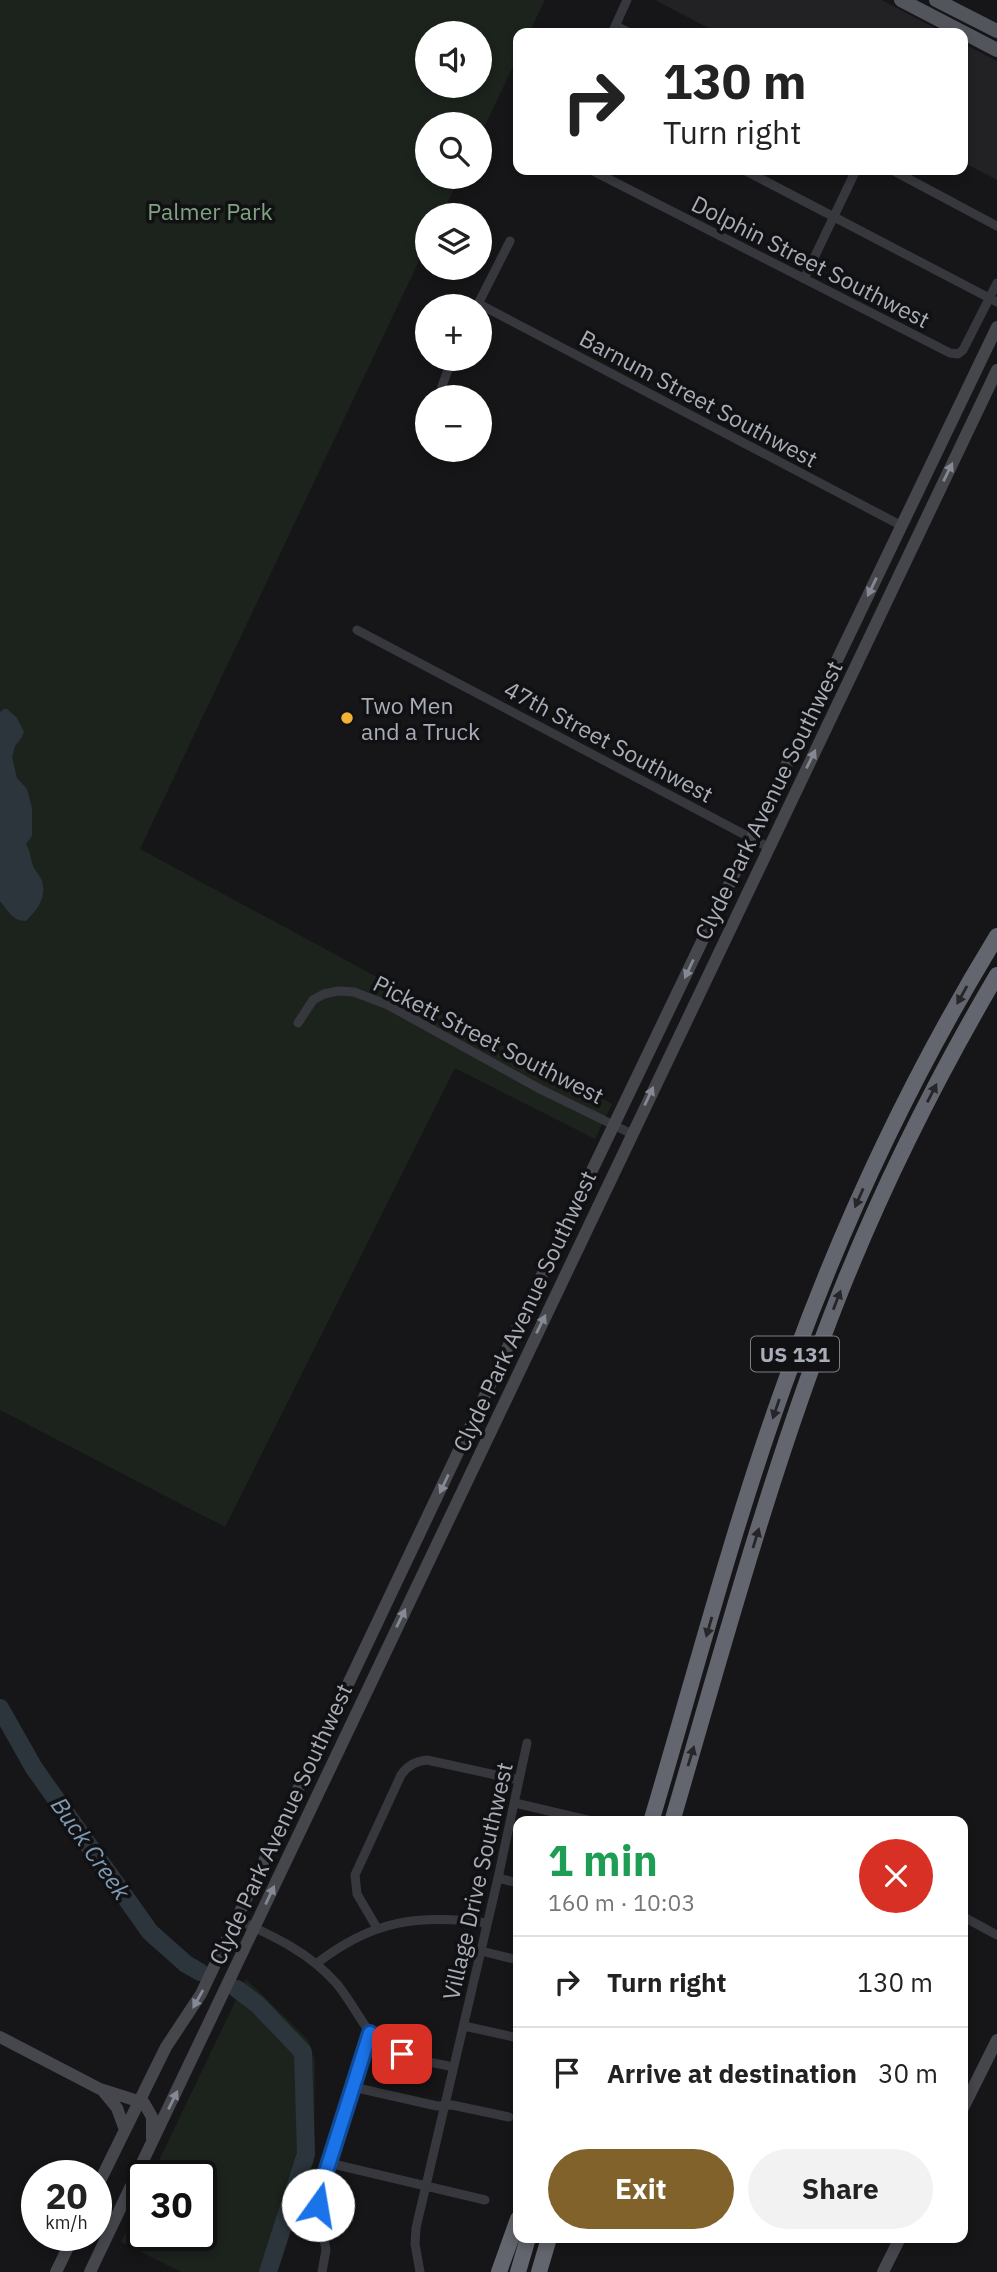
<!DOCTYPE html>
<meta charset="utf-8">
<style>
:root{--surface:#fff;--page:#f2f2f2;--text:#222;--muted:#767676;--line:#e0e0e0;--accent:#80622a}
body{margin:0;font-family:"IBM Plex Sans",sans-serif;background:var(--page);color:var(--text);height:100vh;display:flex;flex-direction:column;font-size:26px;white-space:nowrap}
*{box-sizing:border-box;margin:0}
p{font-size:23px;color:var(--muted)}
.icon{flex:none;width:38px;height:38px;fill:none;stroke:currentColor;stroke-width:2;stroke-linecap:round;stroke-linejoin:round}
.map{position:relative;flex:1;overflow:hidden}
.details{position:absolute;left:513px;top:1816px;width:455px;height:427px;display:flex;flex-direction:column;background:var(--surface);border-radius:14px;box-shadow:0 4px 10px #0003}
.details>*{flex:none}
.guide{position:absolute;left:513px;top:28px;width:455px;height:147px;border-radius:14px;box-shadow:0 4px 10px #0003;background:#fff;color:var(--text);overflow:hidden}
.tools{position:absolute;left:415px;top:21px;display:grid;gap:14px}
.tools a{display:grid;place-items:center;width:77px;height:77px;border-radius:50%;background:var(--surface);box-shadow:0 4px 10px #0003;font-size:35px}
.speed{position:absolute;left:21px;top:2160px;display:flex;gap:14px;font-size:35px;font-weight:700;text-align:center}
.speed>*{display:grid;place-content:center;width:91px;height:91px;border-radius:50%;background:var(--surface);box-shadow:0 4px 10px #0003;line-height:1}
.speed small{font-size:18px;font-weight:400}
.speed .limit{border:4px solid #111;border-radius:10px;background:#fff;color:#111}
.pin{position:absolute;display:grid;place-items:center;width:60px;height:60px;color:#fff;margin:-30px;border-radius:14px;box-shadow:0 4px 10px #0006}
.me{position:absolute;width:77px;margin:-38px;rotate:13deg;stroke-linejoin:round;filter:drop-shadow(0 0 5px #0008)}
.turn{display:flex;align-items:center;gap:24px;height:147px;padding:0 35px;font-size:32px}
.turn .icon{width:91px;height:91px;stroke-width:2.5}
.turn b{display:block;font-size:49px;line-height:60px}
.round{display:grid;place-items:center;flex:none;width:74px;height:74px;border-radius:37px;background:var(--page)}
.summary{display:flex;align-items:center;justify-content:space-between;height:119px;padding:0 35px}
h1{font-size:42px;font-weight:700;line-height:52px;color:#1e9e55}
.button{display:flex;gap:14px;margin-top:auto;padding:14px 35px}
.button a{flex:1;height:80px;border-radius:42px;background:var(--accent);color:#fff;font-size:28px;font-weight:700;line-height:80px;text-align:center}
.button a+a{background:var(--page);color:var(--text)}
ul{padding:0;list-style:none}
li{display:flex;align-items:center;gap:21px;height:91px;padding:0 35px;border-top:2px solid var(--line)}
li div{flex:1}
li b{display:block;font-size:26px}
li em{font-style:normal}
.map>svg:first-child{display:block}
.built{fill:#222225}
.green{fill:#1c231d;fill-rule:evenodd}
.water{fill:#2c353c}
.lines{fill:none;stroke-linecap:round;stroke-linejoin:round}
.river{stroke:#2c353c;stroke-width:18}
.street{stroke:#37383d;stroke-width:9}
.secondary{stroke:#45474d;stroke-width:12}
.primary{stroke:#53555c;stroke-width:14}
.highway{stroke:#63666e;stroke-width:16}
.oneway{fill:#858993}
.oneway2{fill:#26262a}
.route-casing{stroke:#114b97;stroke-width:18}
.route{stroke:#1a73e8;stroke-width:12}
.poi-dot{fill:#f2b134;stroke:#111113;stroke-width:2.5}
.labels{text-anchor:middle;dominant-baseline:central;stroke-width:7;stroke-linejoin:round;paint-order:stroke}
.shield{fill:#111113;stroke:#7b7e86;stroke-width:2}
.shield-label{font-size:21px;font-weight:bold;fill:#a8adb8}
.park-label{font-size:23px;fill:#7fa381;stroke:#111113}
.street-label{font-size:23px;fill:#a8adb8;stroke:#111113}
.poi-label{font-size:23px;fill:#a8adb8;stroke:#111113;text-anchor:start}
.water-label{font-size:24px;font-style:italic;fill:#7f9bb3;stroke:#111113}
</style>
<div class="map">
<svg width="997" height="2272" viewBox="0 0 997 2272">
<rect width="100%" height="100%" fill="#161618"/>
<path class="built" d="M655,0H882L944,33H718Z
M962,43L997,61V180L963,162Z"/>
<path class="green" d="M0,0H545L529,33H518V56L480,136V124H427V177H460L441,215H427V244L140,849L612,1104L595,1139L455,1068L225,1527L0,1410ZM427,33H480V86H427Z
M246,1979L308,2040L315,2062L314,2161L275,2272H181L121,2242L142,2198V2235H201V2175H152Z"/>
<path class="water" d="M4,709H7L17,718L24,732L22,737L15,746L12,757L17,778L27,789L32,808V836L26,844C31,853 30,857 33,866C35,871 40,875 42,881C47,898 37,910 26,921C12,921 8,910 0,901V712Z"/>
<g class="lines">
<path class="river" d="M0,1708L34,1768L150,1932L186,1964L200,1972
M237,1989L257,2004L303,2052L306,2154L268,2272"/>
<path class="street" d="M616,26L630,33
M612,33L627,0
M591,170L950,353L958,354L963,350L997,283
M744,170L997,302
M892,170L997,226
M804,279L856,170
M479,304L902,526
M477,306L510,241
M441,397L442,386L452,359
M357,630L768,847
M298,1023L313,1000L324,994L338,991L354,992L388,1005L540,1089L632,1134
M515,1803L596,1822
M498,1878L518,1883
M962,1916L997,1935
M236,1919C273,1936 309,1952 336,1983C352,2001 368,2037 385,2048C404,2059 432,2062 453,2067
M377,1928L357,1894L355,1875L401,1775C407,1766 416,1761 427,1760L519,1780
M481,1951L518,1960
M316,1964C372,1920 418,1914 487,1923
M464,2026L518,2038
M353,2087L437,2106L452,2105L509,2117
M329,2163L485,2200
M322,2272L326,2250L319,2212V2194L370,2033
M420,2272L415,2244L416,2228L498,1878L527,1743"/>
<path class="secondary" d="M0,2037L100,2089L144,2103L152,2117V2138
M103,2091L117,2108L125,2130
M962,2110L997,2040
M96,2189L166,2047L201,1994L573,1210L997,327
M56,2272L74,2235
M90,2272L997,370
M883,2272L900,2238"/>
<path class="primary" d="M901,0L997,50
M936,0L997,31"/>
<path class="highway" d="M651,1822C697,1668 737,1511 793,1361C847,1213 915,1070 997,936
M672,1822C724,1644 772,1465 840,1293C884,1183 937,1077 997,975
M499,2272L518,2219
M518,2272L528,2238
M539,2272L549,2238"/>
</g>
<defs><path id="oneway-solid" d="M-6-.8H1V-3.2L6.5 0L1 3.2V.8H-6Z" transform="scale(1.75)"/></defs>
<g class="oneway">
<use href="#oneway-solid" transform="translate(948 472) rotate(-64)"/>
<use href="#oneway-solid" transform="translate(872 587) rotate(116)"/>
<use href="#oneway-solid" transform="translate(811 759) rotate(-64)"/>
<use href="#oneway-solid" transform="translate(689 969) rotate(115)"/>
<use href="#oneway-solid" transform="translate(649 1096) rotate(-65)"/>
<use href="#oneway-solid" transform="translate(541 1324) rotate(-64)"/>
<use href="#oneway-solid" transform="translate(444 1484) rotate(115)"/>
<use href="#oneway-solid" transform="translate(401 1618) rotate(-64)"/>
<use href="#oneway-solid" transform="translate(270 1895) rotate(-65)"/>
<use href="#oneway-solid" transform="translate(198 1999) rotate(119)"/>
<use href="#oneway-solid" transform="translate(173 2100) rotate(-64)"/>
</g>
<g class="oneway2">
<use href="#oneway-solid" transform="translate(962 995) rotate(119)"/>
<use href="#oneway-solid" transform="translate(932 1093) rotate(-63)"/>
<use href="#oneway-solid" transform="translate(859 1198) rotate(114)"/>
<use href="#oneway-solid" transform="translate(837 1300) rotate(-69)"/>
<use href="#oneway-solid" transform="translate(776 1409) rotate(109)"/>
<use href="#oneway-solid" transform="translate(756 1538) rotate(-73)"/>
<use href="#oneway-solid" transform="translate(709 1627) rotate(106)"/>
<use href="#oneway-solid" transform="translate(691 1756) rotate(-73)"/>
</g>
<g class="lines">
<g class="route-casing">
<path id="route" d="M318,2205L319,2194L370,2033L384,2047L402,2054"/>
</g>
<use href="#route" class="route"/>
</g>
<circle class="poi-dot" cx="347" cy="718" r="7"/>
<g class="labels">
<rect class="shield" x="751" y="1336.5" width="88" height="35" rx="5"/>
<g class="shield-label">
<text x="795" y="1354">US 131</text>
</g>
<g class="park-label">
<text x="210" y="211">Palmer Park</text>
</g>
<g class="street-label">
<text transform="translate(811 261) rotate(27)">Dolphin Street Southwest</text>
<text transform="translate(699 398) rotate(28)">Barnum Street Southwest</text>
<text transform="translate(609 741) rotate(28)">47th Street Southwest</text>
<text transform="translate(768 800) rotate(-64)">Clyde Park Avenue Southwest</text>
<text transform="translate(489 1039) rotate(27)">Pickett Street Southwest</text>
<text transform="translate(524 1311) rotate(-65)">Clyde Park Avenue Southwest</text>
<text transform="translate(280 1824) rotate(-65)">Clyde Park Avenue Southwest</text>
<text transform="translate(477 1881) rotate(-77)">Village Drive Southwest</text>
</g>
<g class="poi-label">
<text x="361" y="705">Two Men<tspan x="361" dy="26">and a Truck</tspan></text>
</g>
<g class="water-label">
<text transform="translate(91 1848) rotate(55)">Buck Creek</text>
</g>
</g>
</svg>
<div class="tools">
<a><svg class="icon" aria-label="sound" viewBox="0 0 24 24"><path d="M4 9h4l5-4v14l-5-4H4zM17 9q2 3 0 6"/></svg></a>
<a><svg class="icon" aria-label="search" viewBox="0 0 24 24"><circle cx="10" cy="10" r="6"/><path d="M15 15l6 6"/></svg></a>
<a><svg class="icon" aria-label="layers" viewBox="0 0 24 24"><path d="M12 4l9 5-9 5-9-5zM3 14l9 5 9-5"/></svg></a>
<a>+</a>
<a>−</a>
</div>
<div class="speed"><div>20<small>km/h</small></div><div class="limit">30</div></div>
<div class="pin" style="left:402px;top:2054px;background:#d93025"><svg class="icon" aria-label="arrive" viewBox="0 0 24 24"><path d="M6 21V4h12l-3 4 3 4H6"/></svg></div>
<svg class="me" style="left:318px;top:2205px" viewBox="-20 -20 40 40"><circle r="19" fill="#fff"/><path d="M0-13L10 11 0 6-10 11z" fill="#1a73e8"/></svg>
<div class="guide">
<div class="turn"><svg class="icon" aria-label="right" viewBox="0 0 24 24"><path d="M7 20v-9h11M14 6l5 5-5 5"/></svg><div><b>130 m</b>Turn right</div></div>
</div>
<section class="details">
<div class="summary"><div><h1>1 min</h1><p>160 m · 10:03</p></div><a class="round" style="background:#d93025;color:#fff"><svg class="icon" aria-label="close" viewBox="0 0 24 24"><path d="M6 6l12 12M18 6L6 18"/></svg></a></div>
<ul>
<li><svg class="icon" aria-label="right" viewBox="0 0 24 24"><path d="M7 20v-9h11M14 6l5 5-5 5"/></svg><div><b>Turn right</b></div><em>130 m</em></li>
<li><svg class="icon" aria-label="arrive" viewBox="0 0 24 24"><path d="M6 21V4h12l-3 4 3 4H6"/></svg><div><b>Arrive at destination</b></div><em>30 m</em></li>
</ul>
<div class="button"><a>Exit</a><a>Share</a></div>
</section>
</div>
